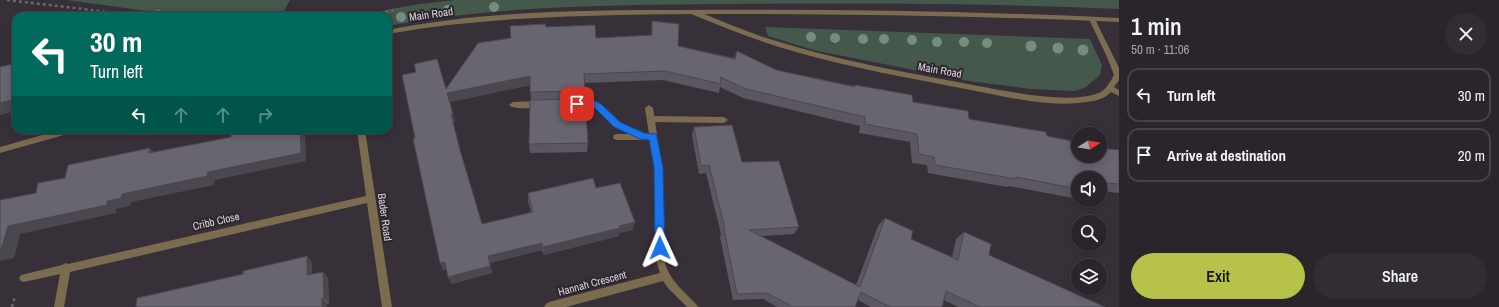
<!DOCTYPE html>
<meta charset="utf-8">
<style>
:root{--surface:#2a242b;--page:#322c33;--text:#f1f3f6;--muted:#a5a4a9;--line:#464147;--accent:#b6c249}
body{margin:0;font-family:"Archivo Narrow",sans-serif;background:var(--page);color:var(--text);height:100vh;display:flex;flex-direction:column;font-size:15px;white-space:nowrap}
*{box-sizing:border-box;margin:0}
p{font-size:13px;color:var(--muted)}
.icon{flex:none;width:22px;height:22px;fill:none;stroke:currentColor;stroke-width:2;stroke-linecap:round;stroke-linejoin:round}
.map{position:relative;flex:1;overflow:hidden}
.details{display:flex;flex-direction:column;background:var(--surface);width:380px}
.details>*{flex:none}
.guide{position:absolute;left:12px;top:12px;width:380px;height:122px;border-radius:12px;box-shadow:0 2px 10px #0003,0 0 0 1px var(--line);background:#00695c;color:#fff;overflow:hidden}
.needle{width:26px;rotate:79deg}
.controls{position:absolute;left:1071px;top:127px;display:grid;gap:8px}
.controls a{display:grid;place-items:center;width:36px;height:36px;border-radius:50%;background:var(--surface);box-shadow:0 2px 10px #0003,0 0 0 1px var(--line);font-size:20px}
.pin{position:absolute;display:grid;place-items:center;width:34px;height:34px;color:#fff;margin:-17px;border-radius:8px;box-shadow:0 2px 6px #0006}
.me{position:absolute;width:44px;margin:-22px;rotate:359deg;stroke-linejoin:round;filter:drop-shadow(0 0 3px #0008)}
.turn{display:flex;align-items:center;gap:14px;height:84px;padding:0 12px;font-size:18px}
.turn .icon{width:52px;height:52px;stroke-width:2.5}
.turn b{display:block;font-size:28px;line-height:34px}
.lanes{display:flex;align-items:center;height:38px;padding:0 12px;background:#0003;justify-content:center;gap:20px;direction:ltr}
.lanes .off{opacity:.35}
.round{display:grid;place-items:center;flex:none;width:42px;height:42px;border-radius:21px;background:var(--page)}
.headline{display:flex;align-items:center;justify-content:space-between;height:68px;padding:0 12px}
h1{font-size:24px;font-weight:600;line-height:30px}
.action{display:flex;gap:8px;margin-top:auto;padding:8px 12px}
.action a{flex:1;height:46px;border-radius:24px;background:var(--accent);color:#111;font-size:16px;font-weight:600;line-height:46px;text-align:center}
.action a+a{background:var(--page);color:var(--text)}
ul{padding:0;list-style:none}
li{display:flex;align-items:center;gap:12px;height:54px;margin:0 8px 6px;padding:0 4px;border:2px solid var(--line);border-radius:12px}
li div{flex:1}
li b{display:block;font-size:15px}
li em{font-style:normal}
main{display:flex;flex:1;min-height:0}
.map>svg:first-child{display:block}
.green{fill:#44584c}
.lines{fill:none;stroke-linecap:round;stroke-linejoin:round}
.path{stroke:#6c656d;stroke-width:2.5;stroke-dasharray:3 3;stroke-linecap:butt}
.lane{fill:#7b6c4f;fill-rule:evenodd}
.street{fill:#7b6c4f;fill-rule:evenodd}
.tree{fill:#738e80}
.wall{fill:#5a5760}
.shaded-wall{fill:#4a474e}
.building{fill:#696570;stroke:#4a474e}
.route{fill:#1a73e8;stroke:#114b97}
.labels{text-anchor:middle;dominant-baseline:central;stroke-width:4;stroke-linejoin:round;paint-order:stroke}
.street-label{font-size:11px;fill:#dbd6db;stroke:#2e262f}
</style>
<main>
<div class="map">
<svg width="1119" height="307" viewBox="0 0 1119 307">
<rect width="100%" height="100%" fill="#383039"/>
<path class="green" d="M67,0H290L281,16H183Z
M454,0H1119V9C989,3 859,3 729,4C615,5 500,5 388,26V16H352L420,4Z
M765,27L1090,39L1102,65L1100,75L1086,87L1075,91L1031,89L969,81L813,50L768,36Z"/>
<g class="lines">
<path class="path" d="M7,0L142,16
M368,16L394,10
M12,307L15,296"/>
<path class="lane" d="M691,10H695C718,20 740,29 763,37C831,59 903,72 973,85C1005,91 1066,104 1096,94C1105,92 1110,82 1114,75L1107,57L1089,19L1092,17L1095,19L1119,68V80L1114,87L1119,90V96L1111,92C1104,99 1096,101 1086,102C1048,108 1003,96 966,89C909,78 852,68 796,52C760,42 725,28 691,14Z
M540,101L544,104C540,109 513,110 509,105L513,102Z
M576,101H593L601,104L620,122L646,135L647,137L646,139H640L614,126L595,108L573,106L572,104Z
M651,116L724,117L728,120L724,123L651,122L647,119Z"/>
<path class="street" d="M681,10C827,9 973,11 1119,18V22C987,16 854,14 722,14C653,14 584,15 516,19C473,22 430,26 388,34V30C484,11 584,10 681,10Z
M649,105L653,108L662,167L665,263C671,282 683,290 696,304L698,307H687L668,288L663,281L566,307H544L546,304L549,302L660,273L657,263L654,167L650,140H617L614,139L613,137L614,135L617,134H649L645,108Z
M60,130H75L74,132L71,133L0,153V147Z
M357,130H365L392,307H382L367,203L70,272L64,307H54L60,274L24,282L21,281L19,278L21,275L62,265L66,263L68,264L366,196Z"/>
</g>
<g class="tree">
<circle cx="494" cy="7" r="5"/>
<circle cx="448" cy="10" r="5"/>
<circle cx="401" cy="17" r="5"/>
<circle cx="811" cy="37" r="5"/>
<circle cx="835" cy="38" r="5"/>
<circle cx="863" cy="39" r="5"/>
<circle cx="884" cy="39" r="5"/>
<circle cx="912" cy="40" r="5"/>
<circle cx="937" cy="42" r="5"/>
<circle cx="964" cy="42" r="5"/>
<circle cx="987" cy="43" r="5"/>
<circle cx="1031" cy="46" r="5.5"/>
<circle cx="1058" cy="48" r="5.5"/>
<circle cx="1083" cy="50" r="5.5"/>
</g>
<path class="wall" d="M652,21L678,46L734,58L737,51L776,70L854,86L855,85L969,119L1047,136L1073,146L1119,150V193L1100,191V178H1078V199L1009,186L1007,187L928,173L927,165L912,163L910,142L859,133L860,126L743,98L720,87L719,93L663,80L584,83V99L588,143L587,152L530,153L529,144L531,100L530,85L450,102L455,122L453,123L460,150L482,224L531,212L528,201V193L596,188L633,230L619,233V236L544,255L542,250L490,263L492,273L451,284L448,277L447,269L443,270L415,138L446,89L511,38L546,27L596,38L651,35Z
M694,127L742,162L799,227L794,234L762,236L856,285L878,226L885,218L911,239L952,257L956,239L964,232L989,255L1105,307H958L944,300L942,307H871L858,300L855,307H777L763,299L733,300L720,237L721,234L706,173L699,174L692,135Z
M307,256L312,263V274L323,272L328,278L329,304H327L243,274Z"/>
<path class="shaded-wall" d="M530,76L531,85L449,102L447,93Z
M16,99V111L0,115V103Z
M451,114H453L455,122L453,123Z
M300,130H305L306,161L215,180L214,185L131,202L130,206L116,209V213L20,234L14,258L0,261V251L8,226L107,201L122,194L208,172Z
M150,148L158,156L149,153Z
M635,222L633,230L619,233V236L544,255L543,247L619,226Z
M542,243V250L489,263L488,256Z
M307,256L312,263V282L307,275Z
M445,262L448,269L443,270L440,263Z
M490,266L492,273L451,284L448,277Z
M323,272L328,278L329,304L324,298Z
M322,298L327,304V307H322Z"/>
<path class="building" d="M159,8L168,16H145Z
M652,21L679,24L678,46L735,59L737,51L776,70L855,87V85L912,95L913,102L968,111L969,119L1046,132L1047,136L1072,141L1073,146L1078,147V156H1100V148L1119,150V184L1100,183V178H1078V189L1016,177V179L935,165L934,157L919,154L917,134L865,124V117L746,89L720,77L721,84L665,71L584,74L585,91L530,92V76L447,93L453,114H451L460,150L482,224L533,212L528,193L593,178L596,188L620,183L635,222L619,226L620,228L543,247L542,243L488,256L490,266L448,277L445,262L440,263L413,139L415,138L402,75L416,72L414,64L437,59L446,89L478,43L511,38L510,26L545,24L546,27L595,25L596,38L652,35Z
M16,63V99L0,103V67Z
M585,99L588,143L529,144L530,100Z
M732,125L742,162L779,161L799,227L749,230L860,287L885,218L913,231L911,239L958,260L964,232L991,244L989,255L1105,307H980L946,291L942,307H890L861,292L855,307H793L767,293L737,294L724,229H725L709,165L701,166L694,127Z
M249,130H300L301,153L208,172L207,176L122,194L121,198L107,201V205L8,226L1,250L0,251V200L36,193L38,183L65,178L68,165L150,148L149,153L231,137V134Z
M307,256V275L323,272L324,298H322V307H136L137,298L243,274V271Z"/>
<path class="route" d="M593,100L601,104L620,122L644,133L656,134L657,137L663,167L665,248L664,251L660,253L657,251L655,248L654,167L649,140L640,139L614,127L595,108L577,107L572,104L577,101Z"/>
<g class="labels">
<g class="street-label">
<text transform="translate(431 14) rotate(-8)">Main Road</text>
<text transform="translate(940 70) rotate(10)">Main Road</text>
<text transform="translate(385 217) rotate(82)">Bader Road</text>
<text transform="translate(216 221) rotate(-13)">Cribb Close</text>
<text transform="translate(592 283) rotate(-15)">Hannah Crescent</text>
</g>
</g>
</svg>
<div class="controls">
<a><svg class="needle" viewBox="-14 -14 28 28"><path d="M0-13l5 13h-10z" fill="#e53935"/><path d="M0 13l5-13h-10z" fill="#a5a4a9"/></svg></a>
<a><svg class="icon" aria-label="sound" viewBox="0 0 24 24"><path d="M4 9h4l5-4v14l-5-4H4zM17 9q2 3 0 6"/></svg></a>
<a><svg class="icon" aria-label="search" viewBox="0 0 24 24"><circle cx="10" cy="10" r="6"/><path d="M15 15l6 6"/></svg></a>
<a><svg class="icon" aria-label="layers" viewBox="0 0 24 24"><path d="M12 4l9 5-9 5-9-5zM3 14l9 5 9-5"/></svg></a>
</div>
<div class="pin" style="left:577px;top:104px;background:#d93025"><svg class="icon" aria-label="arrive" viewBox="0 0 24 24"><path d="M6 21V4h12l-3 4 3 4H6"/></svg></div>
<svg class="me" style="left:660px;top:248px" viewBox="-20 -20 40 40"><path d="M0-17L14 15 0 8-14 15z" fill="#1a73e8" stroke="#fff" stroke-width="4"/></svg>
<div class="guide">
<div class="turn"><svg class="icon" aria-label="left" viewBox="0 0 24 24"><path d="M17 20v-9H6M10 6l-5 5 5 5"/></svg><div><b>30 m</b>Turn left</div></div>
<div class="lanes"><svg class="icon" aria-label="left" viewBox="0 0 24 24"><path d="M17 20v-9H6M10 6l-5 5 5 5"/></svg><svg class="icon off" aria-label="ahead" viewBox="0 0 24 24"><path d="M12 20V5M6 11l6-6 6 6"/></svg><svg class="icon off" aria-label="ahead" viewBox="0 0 24 24"><path d="M12 20V5M6 11l6-6 6 6"/></svg><svg class="icon off" aria-label="right" viewBox="0 0 24 24"><path d="M7 20v-9h11M14 6l5 5-5 5"/></svg></div>
</div>
</div>
<section class="details">
<div class="headline"><div><h1>1 min</h1><p>50 m · 11:06</p></div><a class="round"><svg class="icon" aria-label="close" viewBox="0 0 24 24"><path d="M6 6l12 12M18 6L6 18"/></svg></a></div>
<ul>
<li><svg class="icon" aria-label="left" viewBox="0 0 24 24"><path d="M17 20v-9H6M10 6l-5 5 5 5"/></svg><div><b>Turn left</b></div><em>30 m</em></li>
<li><svg class="icon" aria-label="arrive" viewBox="0 0 24 24"><path d="M6 21V4h12l-3 4 3 4H6"/></svg><div><b>Arrive at destination</b></div><em>20 m</em></li>
</ul>
<div class="action"><a>Exit</a><a>Share</a></div>
</section>
</main>
